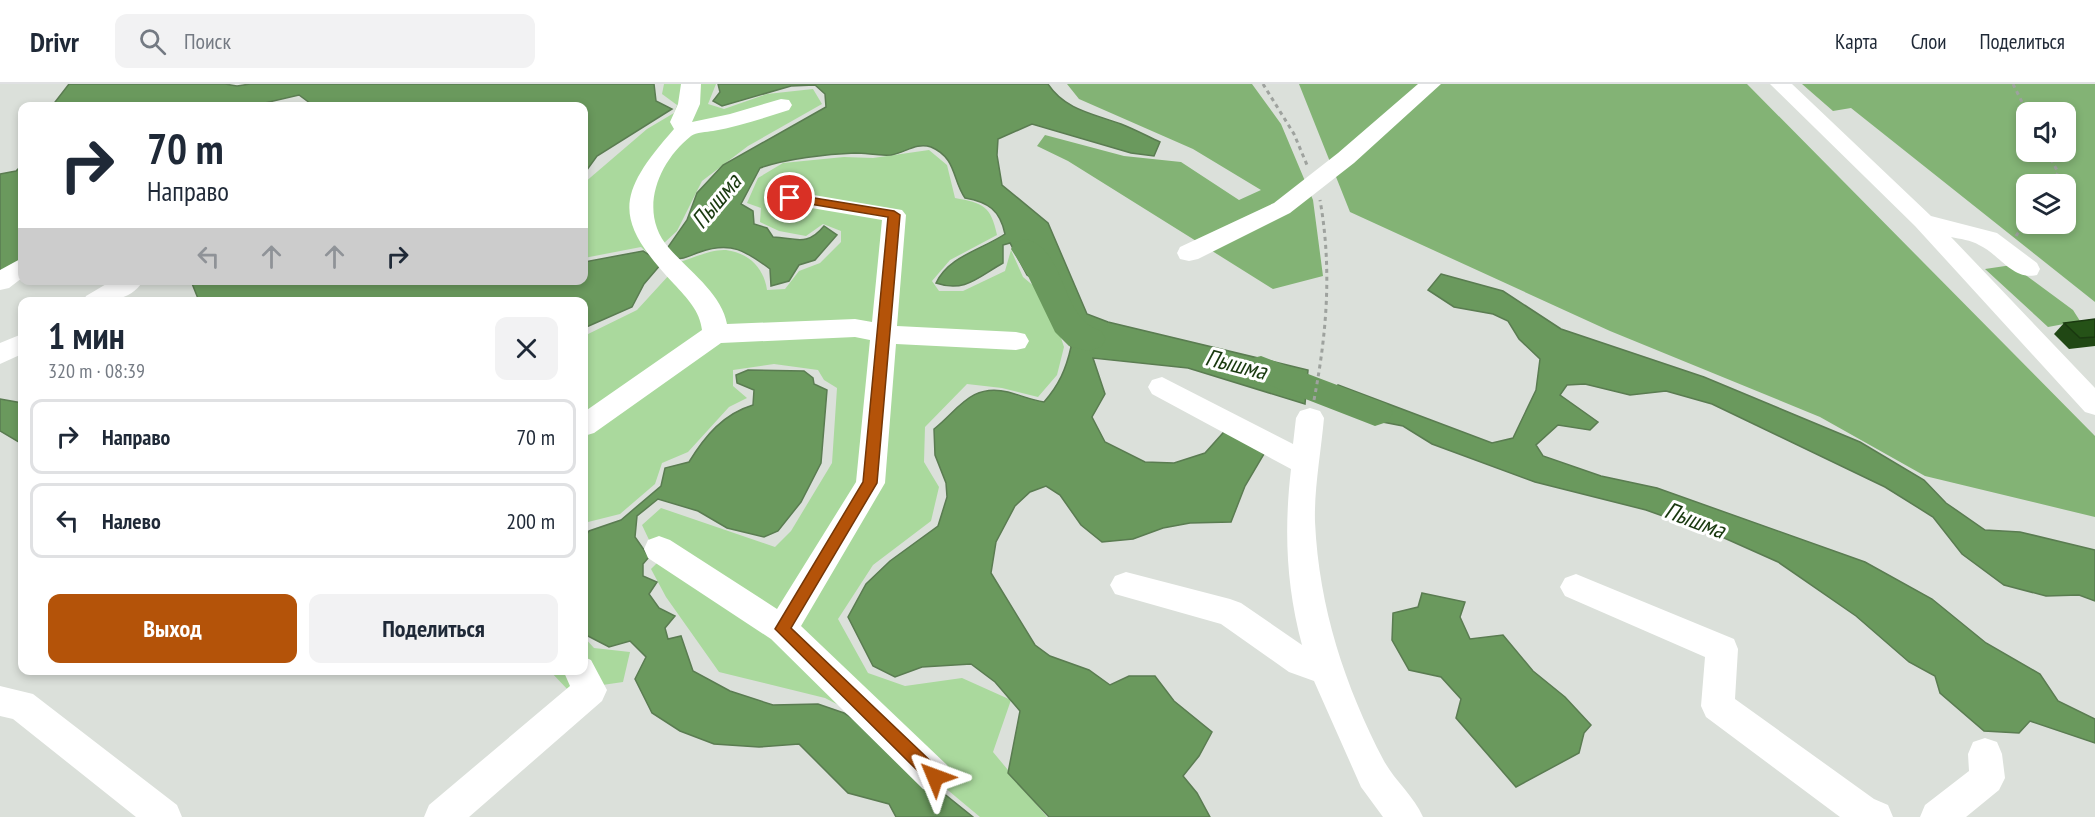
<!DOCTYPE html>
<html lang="ru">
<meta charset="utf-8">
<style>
:root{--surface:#fff;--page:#f2f2f3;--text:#1f2937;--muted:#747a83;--line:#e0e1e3;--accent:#b45309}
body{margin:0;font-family:"PT Sans Narrow",sans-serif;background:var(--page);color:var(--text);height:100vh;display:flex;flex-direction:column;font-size:22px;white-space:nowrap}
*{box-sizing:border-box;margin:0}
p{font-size:20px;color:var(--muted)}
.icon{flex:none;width:33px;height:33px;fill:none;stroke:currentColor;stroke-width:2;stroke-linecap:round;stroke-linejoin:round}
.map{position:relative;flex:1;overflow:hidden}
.side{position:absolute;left:18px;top:213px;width:570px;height:378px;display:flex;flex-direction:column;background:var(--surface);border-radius:12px;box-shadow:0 3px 9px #0003}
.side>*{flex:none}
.guide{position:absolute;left:18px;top:18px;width:570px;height:183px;border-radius:12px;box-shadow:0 3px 9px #0003;background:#fff;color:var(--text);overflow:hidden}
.tools{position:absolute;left:2016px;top:18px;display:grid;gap:12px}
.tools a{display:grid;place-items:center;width:60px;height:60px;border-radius:12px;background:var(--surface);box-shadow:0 3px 9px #0003;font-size:30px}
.pin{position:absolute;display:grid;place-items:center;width:51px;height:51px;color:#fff;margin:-26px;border:3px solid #fff;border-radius:50%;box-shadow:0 2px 6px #0007}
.me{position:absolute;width:66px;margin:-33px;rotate:314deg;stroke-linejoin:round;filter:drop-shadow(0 0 4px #0008)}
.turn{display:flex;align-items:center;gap:21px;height:126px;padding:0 30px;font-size:27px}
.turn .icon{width:78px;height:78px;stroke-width:2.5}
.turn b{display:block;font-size:42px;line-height:51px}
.lanes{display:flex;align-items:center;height:57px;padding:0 30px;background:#0003;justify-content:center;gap:30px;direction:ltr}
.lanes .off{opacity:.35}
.round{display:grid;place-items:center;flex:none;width:63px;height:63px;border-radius:12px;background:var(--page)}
.summary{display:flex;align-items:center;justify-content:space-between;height:102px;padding:0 30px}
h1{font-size:36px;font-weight:700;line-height:45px}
.primary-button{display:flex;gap:12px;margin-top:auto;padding:12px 30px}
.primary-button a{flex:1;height:69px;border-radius:12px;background:var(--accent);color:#fff;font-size:24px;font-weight:700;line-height:69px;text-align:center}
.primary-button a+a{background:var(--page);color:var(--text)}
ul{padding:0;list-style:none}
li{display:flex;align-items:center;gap:18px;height:75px;margin:0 12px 9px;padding:0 18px;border:3px solid var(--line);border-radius:12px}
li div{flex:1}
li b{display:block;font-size:22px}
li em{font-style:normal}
header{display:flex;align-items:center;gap:36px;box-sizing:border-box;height:84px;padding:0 30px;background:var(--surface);border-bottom:2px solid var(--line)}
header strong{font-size:28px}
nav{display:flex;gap:33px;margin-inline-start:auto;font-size:21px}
.search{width:420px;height:54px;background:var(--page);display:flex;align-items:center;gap:15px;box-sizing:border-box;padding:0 21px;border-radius:12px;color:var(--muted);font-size:22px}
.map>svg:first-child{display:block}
.green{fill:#aad99d}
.forest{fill:#83b375;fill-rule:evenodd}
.water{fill:#6a995d;stroke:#5a7c51;stroke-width:1.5}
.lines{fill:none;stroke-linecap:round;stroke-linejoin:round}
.river{fill:#6a995d;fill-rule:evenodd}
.path{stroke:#9ea29e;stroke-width:3;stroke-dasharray:4 4;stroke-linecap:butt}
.minor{fill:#fff;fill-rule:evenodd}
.wall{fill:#204714}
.building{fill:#255217;stroke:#1a3910;stroke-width:1.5}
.route{fill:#b45309;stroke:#753606;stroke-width:1.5}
.labels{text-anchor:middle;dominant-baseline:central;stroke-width:6;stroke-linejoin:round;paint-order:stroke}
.water-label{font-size:24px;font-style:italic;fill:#19390f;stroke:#fff}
</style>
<header>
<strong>Drivr</strong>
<div class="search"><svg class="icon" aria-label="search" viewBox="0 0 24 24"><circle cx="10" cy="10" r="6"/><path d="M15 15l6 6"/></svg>Поиск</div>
<nav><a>Карта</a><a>Слои</a><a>Поделиться</a></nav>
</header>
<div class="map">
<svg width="2095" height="733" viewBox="0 0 2095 733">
<rect width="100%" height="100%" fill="#dbe0da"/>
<path class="green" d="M664,0H716L708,20L724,25L767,10L813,5L822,20L748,62L702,97L677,147L663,160L680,178C693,174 712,165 726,166C749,169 764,184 767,206L785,205L799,187L820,179L841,158V147L823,140L806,152L779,147L760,138L761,124L747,119L758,94L783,79L844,73L873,74L929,66L947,81L955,114C983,119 991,122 997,151L950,176L932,197L939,207H963L1005,187L1011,166L1023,193L1048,214L1064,263L1057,291L1038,313L1002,304L967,300L925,343L924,378L939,403L931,437L873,481L838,535L868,589L905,602L962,594L1011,616L993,668L1047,733H980L858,631L825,614L719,588L666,513L651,485L659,477L642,441L661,424L775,463L791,447L832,379L837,304L824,296L818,286L774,280L733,286V302L747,314L729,323L688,368L662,379L655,400L620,430L588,438L584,442V252L637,226L670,190L641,163L584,174V99L647,45L674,29L677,21L662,10Z
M584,553L594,564L630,568L623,598L568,606L550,587L584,586Z"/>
<path class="forest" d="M1067,0H1252L1281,40L1313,116L1323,192L1273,205L1068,77L1037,62L1045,51L1124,72L1181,78L1239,116L1261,106L1193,65L1079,15Z
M1299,0H1747L2095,352V433L1925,392L1820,333L1610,247L1350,128Z
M1802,0H2095V218L1851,24L1833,27ZM2066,28V68H2026V28ZM2026,100H2066V140H2026Z
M2012,181L2073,226L2080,237L2048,243L1985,185Z"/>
<path class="water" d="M69,0H225L237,2L250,0H654L656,17L672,25L597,72L584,90V22H314L299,11L252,22H52Z
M718,0H1048C1065,26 1094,30 1121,40C1134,45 1147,52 1160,58L1154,72L1131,69L1032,40L998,55L997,71L1002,101L1048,139L1087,230L1108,238L1308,286L1305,320L1188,284L1093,274L1105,310L1092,333L1105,358L1145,378L1174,379L1205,369L1230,341L1264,370L1245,402L1231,438L1190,439L1163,444L1133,455L1102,458L1081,441L1060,411L1046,402L1030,408L1015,422L996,458L991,489L1035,561L1050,572L1089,586L1110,601L1129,592H1155L1174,617L1212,648L1199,672L1183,692L1197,709L1210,733H1049L1008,689L1020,627L995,598L971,580L922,583L895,593L873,582L848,533L866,500L890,477L938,442L947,413L946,399L935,371L934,345C959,325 971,299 1008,308C1020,311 1031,316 1044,318C1059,301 1066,285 1071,263L1064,249L1054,209L1027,191L1010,159L1003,161V179C978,193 965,209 936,199C949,172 981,166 1005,150C1000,126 988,118 965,114C952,96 957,74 931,63C916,58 905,69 891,71C878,72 867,69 855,69C827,70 785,75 760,84L741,120L753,127L754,140L767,144L773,153C796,154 807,163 824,142L837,151L815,176L799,181L789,197L771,202L770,185C746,167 731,157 700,168C688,172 686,175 672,175L666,166L687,136L697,109L723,81L826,23L825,10L815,1L791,2L722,22L713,17L720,8Z
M22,81V174L0,193V90L16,87Z
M643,167L662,179L644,200L632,223L584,244V218L199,217L191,197L584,196V178Z
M1441,190L1503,207L1561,245L1704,293L1860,358L1924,396L1946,419L1985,446L2020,448L2095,466V517L2079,511L2046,512L2004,501L1962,470L1933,433L1885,403L1712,320L1666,307L1630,311L1585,300L1567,301L1560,311L1598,338L1590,346L1558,341L1536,361L1543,372L1601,392L1657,404L1865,478L1932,515L1986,559L2040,590L2058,617L2095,635V659L2030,637L2019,649L1984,647L1940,609L1935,592L1909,578L1856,532L1778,478L1722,453L1646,426L1535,398L1432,360L1403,342L1367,335L1325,319L1338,301L1492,359L1513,354L1536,306L1540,275L1519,255L1508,237L1493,230L1454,223L1428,206Z
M748,286L804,287L813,294L814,300L827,306L821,379L801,418L778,447L764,453L727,444L698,427L658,415L637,432L635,453L649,473L643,480V492L657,498L649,510L659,524L675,532L665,544L668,555L681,552L693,587L730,607L773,621L818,620L844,629L915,674L932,700L973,733H896L889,720L848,709L799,660L759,663L714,660L680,647L652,629L635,595L646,573L630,557L609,563L584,550V454L589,447L621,436L661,402L665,384L689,378C705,352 723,330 753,321L754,306L737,299L736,291Z
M0,315L22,319V360L0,347Z
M1422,509L1465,518L1460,533L1470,555L1503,551L1533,587L1565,613L1591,641L1584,649L1579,669L1516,703L1456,634L1461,615L1441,593L1409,586L1392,556L1393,529L1418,523Z"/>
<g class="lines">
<path class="river" d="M1026,155C1067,166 1060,235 1101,247L1106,255L1101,263L1089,267L1069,262L1055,248L1028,192L1011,165L1015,158Z
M1261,272L1387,320L1393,329L1387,338L1375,342L1249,293L1244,284L1249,275Z"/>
<path class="path" d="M1263,0L1294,50L1307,81
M2013,0L2027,28
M2047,68L2058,88L2053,100
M2016,152L2026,138
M1314,316C1327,248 1332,184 1320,116"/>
<path class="minor" d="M681,0H701L700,20L692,38L730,30L781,15L789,16L792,21L789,26C764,34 739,42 713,47C707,48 696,48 691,52C657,79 638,129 669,164C688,186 722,210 727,240L855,235L872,238L882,136L782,119L778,114L782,109L790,107L902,126L906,131L897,242L1016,248L1025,250L1029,257L1025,264L1016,266L896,260L885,399L801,542L947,681L953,693L947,705L935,710L923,705L771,555L648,474L644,465L648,456L659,452L670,456L777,525L856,398L870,256L855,253L721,259L594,349L584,352V328L702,246C700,227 687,214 674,200C613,135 616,111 674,45L670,38L678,20Z
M1418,0H1441L1354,79L1290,129L1198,175L1189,177L1180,175L1177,169L1180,163L1274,119L1338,69Z
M1770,0H1792L1931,132L1997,149L2037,179L2040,185L2037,191C2013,197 1999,170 1979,161C1971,156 1960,155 1951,153L2095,304V331L2085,328L1915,142Z
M22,174V194L9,204L0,206V186Z
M113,196L143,197C130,218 105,218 83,218L86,212Z
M22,250V270L0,280V259Z
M1162,293L1293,360L1296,334L1300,327L1310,324L1320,327L1324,334C1321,368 1314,405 1315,438C1319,524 1345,602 1384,677C1395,697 1414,712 1423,733H1383L1361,703L1314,597L1289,588L1221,540L1115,510L1110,501L1115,492L1126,488L1230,515L1241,519L1302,561C1286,501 1284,446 1291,385L1152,310L1148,303L1152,296Z
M1576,490L1734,555L1738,565L1735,615L1874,715L1888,721L1893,733H1840L1706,633L1701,622L1705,573L1565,512L1560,503L1565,494Z
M584,573L591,576L607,606L602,617L469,733H424L429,721L570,602L563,586H584Z
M0,602L33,610L177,721L182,733H136L13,635L0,632Z
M1985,654L1997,658L2002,670L2005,694L1999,706L1966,733H1920L1925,721L1969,687L1968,670L1973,658Z"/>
</g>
<path class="wall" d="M2095,235V262L2069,265L2054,250L2064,239Z"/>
<path class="building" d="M2095,235V253L2080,254L2064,239Z"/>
<path class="route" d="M790,110L894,127L900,131L877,399L791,544L941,687L943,693L941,698L935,701L929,698L775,545L863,398L888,133L786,116L784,114Z"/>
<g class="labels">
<g class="water-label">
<text transform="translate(716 117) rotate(-50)">Пышма</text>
<text transform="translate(1236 280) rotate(14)">Пышма</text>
<text transform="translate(1695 436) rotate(21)">Пышма</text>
</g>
</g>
</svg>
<div class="tools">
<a><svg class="icon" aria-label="sound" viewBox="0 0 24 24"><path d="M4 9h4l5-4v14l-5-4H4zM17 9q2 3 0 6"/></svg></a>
<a><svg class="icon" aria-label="layers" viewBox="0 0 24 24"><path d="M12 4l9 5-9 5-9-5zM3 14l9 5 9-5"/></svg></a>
</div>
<div class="pin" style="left:790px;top:114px;background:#d93025"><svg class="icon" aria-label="arrive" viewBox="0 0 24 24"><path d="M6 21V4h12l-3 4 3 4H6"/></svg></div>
<svg class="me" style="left:935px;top:693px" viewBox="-20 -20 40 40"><path d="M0-17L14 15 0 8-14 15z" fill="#b45309" stroke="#fff" stroke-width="4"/></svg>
<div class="guide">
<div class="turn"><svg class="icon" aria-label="right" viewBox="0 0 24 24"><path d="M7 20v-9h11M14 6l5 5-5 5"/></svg><div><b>70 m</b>Направо</div></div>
<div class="lanes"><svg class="icon off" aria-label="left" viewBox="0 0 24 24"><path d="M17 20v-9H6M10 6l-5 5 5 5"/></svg><svg class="icon off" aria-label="ahead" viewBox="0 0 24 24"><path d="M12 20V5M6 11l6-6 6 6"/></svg><svg class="icon off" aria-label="ahead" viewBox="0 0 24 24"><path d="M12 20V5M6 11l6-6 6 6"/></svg><svg class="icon" aria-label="right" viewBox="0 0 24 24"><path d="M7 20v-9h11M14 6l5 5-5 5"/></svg></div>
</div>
<section class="side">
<div class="summary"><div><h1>1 мин</h1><p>320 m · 08:39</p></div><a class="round"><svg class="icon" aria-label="close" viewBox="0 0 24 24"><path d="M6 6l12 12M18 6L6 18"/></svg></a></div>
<ul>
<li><svg class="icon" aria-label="right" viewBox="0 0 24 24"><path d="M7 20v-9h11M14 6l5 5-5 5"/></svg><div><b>Направо</b></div><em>70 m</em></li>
<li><svg class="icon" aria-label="left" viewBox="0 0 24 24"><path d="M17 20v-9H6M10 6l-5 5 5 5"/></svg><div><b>Налево</b></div><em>200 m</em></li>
</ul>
<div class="primary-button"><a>Выход</a><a>Поделиться</a></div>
</section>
</div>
